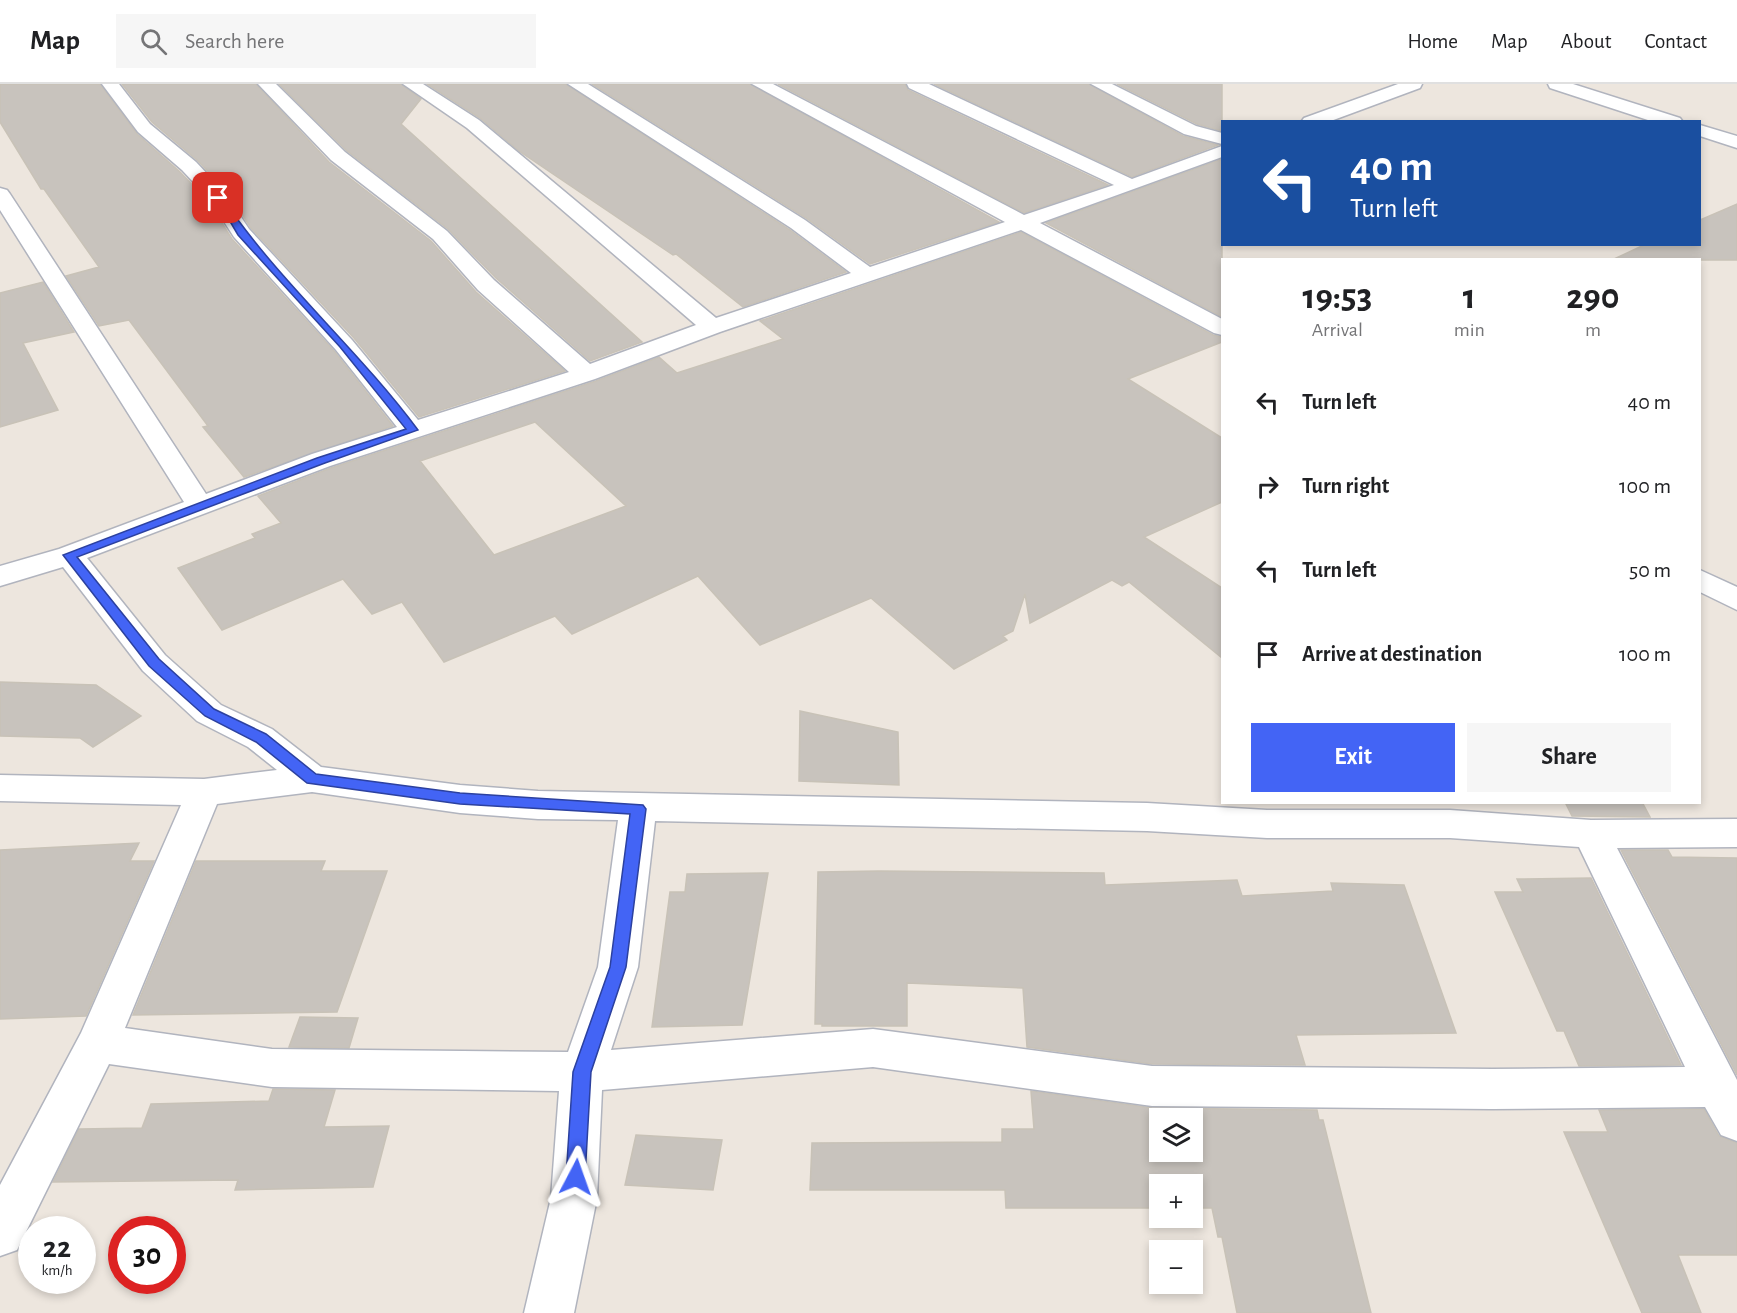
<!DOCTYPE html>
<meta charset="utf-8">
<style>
:root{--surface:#fff;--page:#f6f6f6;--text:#202124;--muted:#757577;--line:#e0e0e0;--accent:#4364f5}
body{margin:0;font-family:"Alegreya Sans",sans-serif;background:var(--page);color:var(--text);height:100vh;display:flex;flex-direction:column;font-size:22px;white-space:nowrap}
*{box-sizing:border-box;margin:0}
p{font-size:20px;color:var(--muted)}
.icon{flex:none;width:33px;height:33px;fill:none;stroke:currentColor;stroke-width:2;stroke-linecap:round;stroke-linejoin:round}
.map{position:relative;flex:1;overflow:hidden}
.sheet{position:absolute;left:1221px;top:174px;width:480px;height:546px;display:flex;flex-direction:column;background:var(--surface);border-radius:0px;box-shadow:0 3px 9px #0003}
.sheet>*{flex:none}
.guide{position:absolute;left:1221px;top:36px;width:480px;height:126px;border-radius:0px;box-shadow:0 3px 9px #0003;background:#1a4fa0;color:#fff;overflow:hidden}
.fabs{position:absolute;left:1149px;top:1024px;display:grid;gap:12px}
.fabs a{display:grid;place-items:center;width:54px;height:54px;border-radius:0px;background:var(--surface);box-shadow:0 3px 9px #0003;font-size:30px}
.speed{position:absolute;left:18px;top:1132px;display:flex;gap:12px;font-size:30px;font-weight:700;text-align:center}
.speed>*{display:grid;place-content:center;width:78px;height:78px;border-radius:50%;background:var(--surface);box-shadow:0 3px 9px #0003;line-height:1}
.speed small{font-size:15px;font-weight:400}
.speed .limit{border:9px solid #d22;background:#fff;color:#111}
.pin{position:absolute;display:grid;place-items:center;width:51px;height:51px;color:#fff;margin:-26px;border-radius:12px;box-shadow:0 3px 9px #0006}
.me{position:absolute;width:66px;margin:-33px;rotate:4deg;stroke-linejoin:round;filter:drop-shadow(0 0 4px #0008)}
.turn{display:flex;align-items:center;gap:21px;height:126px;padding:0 30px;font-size:27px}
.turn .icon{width:78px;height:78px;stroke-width:2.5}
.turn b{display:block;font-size:42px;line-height:51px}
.eta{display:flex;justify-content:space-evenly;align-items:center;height:102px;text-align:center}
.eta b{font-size:36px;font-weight:700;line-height:42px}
.action{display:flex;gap:12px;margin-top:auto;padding:12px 30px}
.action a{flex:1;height:69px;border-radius:0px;background:var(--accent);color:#fff;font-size:24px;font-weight:700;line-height:69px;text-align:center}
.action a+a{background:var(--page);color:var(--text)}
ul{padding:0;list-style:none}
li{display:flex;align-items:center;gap:18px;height:84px;padding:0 30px}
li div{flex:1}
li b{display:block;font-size:22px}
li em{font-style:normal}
header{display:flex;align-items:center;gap:36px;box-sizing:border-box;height:84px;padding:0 30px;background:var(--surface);border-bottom:2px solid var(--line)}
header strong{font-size:28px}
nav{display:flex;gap:33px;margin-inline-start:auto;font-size:21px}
.search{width:420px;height:54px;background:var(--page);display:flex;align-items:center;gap:15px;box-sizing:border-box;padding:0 21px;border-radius:0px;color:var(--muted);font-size:22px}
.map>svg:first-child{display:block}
.building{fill:#c8c3bd;stroke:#c8c2b7;stroke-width:1.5;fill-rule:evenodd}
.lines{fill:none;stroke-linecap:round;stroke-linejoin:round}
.minor-casing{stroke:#b1b4be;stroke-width:3}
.minor{fill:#fff;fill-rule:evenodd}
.route{fill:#4364f5;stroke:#2c419f;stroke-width:1.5}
</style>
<header>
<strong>Map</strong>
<div class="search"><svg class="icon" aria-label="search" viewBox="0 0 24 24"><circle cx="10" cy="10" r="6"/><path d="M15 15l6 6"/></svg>Search here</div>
<nav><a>Home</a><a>Map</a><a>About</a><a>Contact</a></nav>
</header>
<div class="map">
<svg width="1737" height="1229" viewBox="0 0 1737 1229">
<rect width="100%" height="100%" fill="#ede6de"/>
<path class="building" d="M0,0H100L137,50L180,88L208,117L232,155L334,267L393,342L244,393L203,343L208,342L129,236L99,242L66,192L99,183L44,105H41L0,38Z
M122,0H256L329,78L431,157L476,208L565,287L419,333L354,254L251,144L227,107L197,76L152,38Z
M279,0H401L421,15L401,40L642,258L590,277L496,194L448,145L346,66Z
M427,0H566L790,146L846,188L743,223L676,170L673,171L519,67L480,34Z
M592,0H750L999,138L870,180L806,134Z
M778,0H905L908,6L1108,101L1024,129Z
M934,0H1089L1183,52L1218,61L1132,93Z
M1117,0H1222V47L1197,40Z
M1222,75V233L1046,139Z
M1737,120V176H1612L1646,160H1700V136Z
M1021,148L1213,251L1222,253V258L1128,295L1222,354V418L1144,453L1222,504V574L1129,498L1122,502L1112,496L1030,539L1025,510L1013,547L1003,552L1007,556L954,585L871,514L760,561L698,492L572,550L555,532L444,578L402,518L372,530L343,495L222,546L178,484L255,454L252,450L281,439L258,412L331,384L596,297L659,273L677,289L783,255L760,237ZM535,338L626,422L494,471L420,377Z
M43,198L74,248L23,259L58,326L0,343V209Z
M0,598L96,601L141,632L93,663L80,654L0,652Z
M800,627L898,648L899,701L799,697Z
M1565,718H1642L1650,733L1572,732Z
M139,759L130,777H154L86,932L0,935V766Z
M1621,766H1668L1672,773L1737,774V991Z
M196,777H325L321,787H387L337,928L133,931Z
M879,787L1104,789L1105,801L1237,796L1242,812L1333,807L1331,799L1404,801L1456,949L1296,951L1305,981L1152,980L1027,963L1023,904L907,899V942H822V940H815L818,788Z
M768,789L742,941L652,943L670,808H685L687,790Z
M1591,794L1681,981L1579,982L1564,947H1557L1495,808H1523L1517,795Z
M300,933L358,934L349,964L289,963Z
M273,1005L335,1006L324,1043L389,1042L373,1103L235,1106L238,1096L53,1098L79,1045L142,1044L151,1020L269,1017Z
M1031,1007L1152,1024L1317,1026L1319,1036H1323L1371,1229H1237L1222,1153H1218L1212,1124H1192V1101H1160V1124H1006L1005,1106H810L812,1059L1002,1058V1045H1034ZM1160,1035H1192V1068H1160Z
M1704,1025L1719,1052L1737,1059V1171H1678L1701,1229H1642L1564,1048H1608L1599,1026Z
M636,1051L722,1056L713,1106L625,1101Z"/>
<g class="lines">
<g class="minor-casing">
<path id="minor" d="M102,0H119L150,40L196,78L225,109L249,145L352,256L418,336L569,288L478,206L433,155L331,76L258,0H276L345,68L447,147L494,196L590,280L696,241L467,44L403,0H423L479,36L716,234L851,189L791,144L568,0H588L805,136L870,183L1005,138L752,0H773L1024,131L1114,101L909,4L907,0H929L1132,95L1222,62V73L1040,139L1222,235V251L1214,249L1021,146L720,248L595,295L330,382L87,474L165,571L221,621L272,645L321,683L460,701L538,707L1147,719L1267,726H1450L1591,736L1737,735V763L1617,764L1737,996V1057L1721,1051L1705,1023L1492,1025L1152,1022L873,983L602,1006L597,1114L574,1229H524L551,1114L559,1007L272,1003L109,980L17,1166L0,1172V1101L81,949L181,721L0,717V691L204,695L277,686L248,663L197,637L143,587L63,483L0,502V482L59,465L184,418L0,126V104L7,106L10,110L206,410L312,370L397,343L336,266L234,153L210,116L182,86L138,48ZM312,708L460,729L538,735L618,736L598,883L568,968L272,965L125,944L217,720ZM655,737L1147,747L1267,754H1450L1579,763L1685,983L1492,985L1152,982L873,945L611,966L638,883Z
M1091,0H1112L1196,42L1222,49V60L1184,50Z
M1398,0H1422L1420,4L1328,38H1301L1304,34Z
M1548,0H1573L1680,34L1683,38H1654L1550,4Z
M1700,41L1737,52V64L1700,52Z
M1700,486L1737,503V526L1700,508Z"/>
</g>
<use href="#minor" class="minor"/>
</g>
<path class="route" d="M215,112H221C278,197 357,264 418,346L325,379L77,473L159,575L214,625L266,650L316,690L460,709L643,721L646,725L626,883L591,988L585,1093L582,1100L576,1102L569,1100L566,1093L573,988L610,883L630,730L460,720L307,699L256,658L205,632L149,582L63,471L317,374L406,345L340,263L238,151Z"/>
</svg>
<div class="fabs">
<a><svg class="icon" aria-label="layers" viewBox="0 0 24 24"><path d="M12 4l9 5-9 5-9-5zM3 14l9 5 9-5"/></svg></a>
<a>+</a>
<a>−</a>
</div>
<div class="speed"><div>22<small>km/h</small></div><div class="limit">30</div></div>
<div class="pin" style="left:218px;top:114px;background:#d93025"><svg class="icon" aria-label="arrive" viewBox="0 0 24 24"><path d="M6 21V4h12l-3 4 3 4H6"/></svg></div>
<svg class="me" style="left:576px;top:1093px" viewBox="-20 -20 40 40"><path d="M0-17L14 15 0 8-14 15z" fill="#4364f5" stroke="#fff" stroke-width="4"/></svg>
<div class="guide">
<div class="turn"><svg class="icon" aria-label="left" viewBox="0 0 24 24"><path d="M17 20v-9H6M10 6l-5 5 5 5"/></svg><div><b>40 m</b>Turn left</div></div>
</div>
<section class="sheet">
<div class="eta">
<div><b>19:53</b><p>Arrival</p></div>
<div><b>1</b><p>min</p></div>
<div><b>290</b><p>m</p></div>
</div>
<ul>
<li><svg class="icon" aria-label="left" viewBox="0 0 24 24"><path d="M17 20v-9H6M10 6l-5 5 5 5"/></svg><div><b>Turn left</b></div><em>40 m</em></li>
<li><svg class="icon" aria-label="right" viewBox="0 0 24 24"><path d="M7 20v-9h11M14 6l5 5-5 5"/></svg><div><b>Turn right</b></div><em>100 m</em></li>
<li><svg class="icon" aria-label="left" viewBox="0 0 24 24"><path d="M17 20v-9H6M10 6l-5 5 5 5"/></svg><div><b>Turn left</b></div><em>50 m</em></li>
<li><svg class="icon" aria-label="arrive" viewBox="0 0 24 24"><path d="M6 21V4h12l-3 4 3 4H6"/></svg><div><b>Arrive at destination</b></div><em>100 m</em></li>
</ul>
<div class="action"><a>Exit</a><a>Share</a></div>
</section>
</div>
